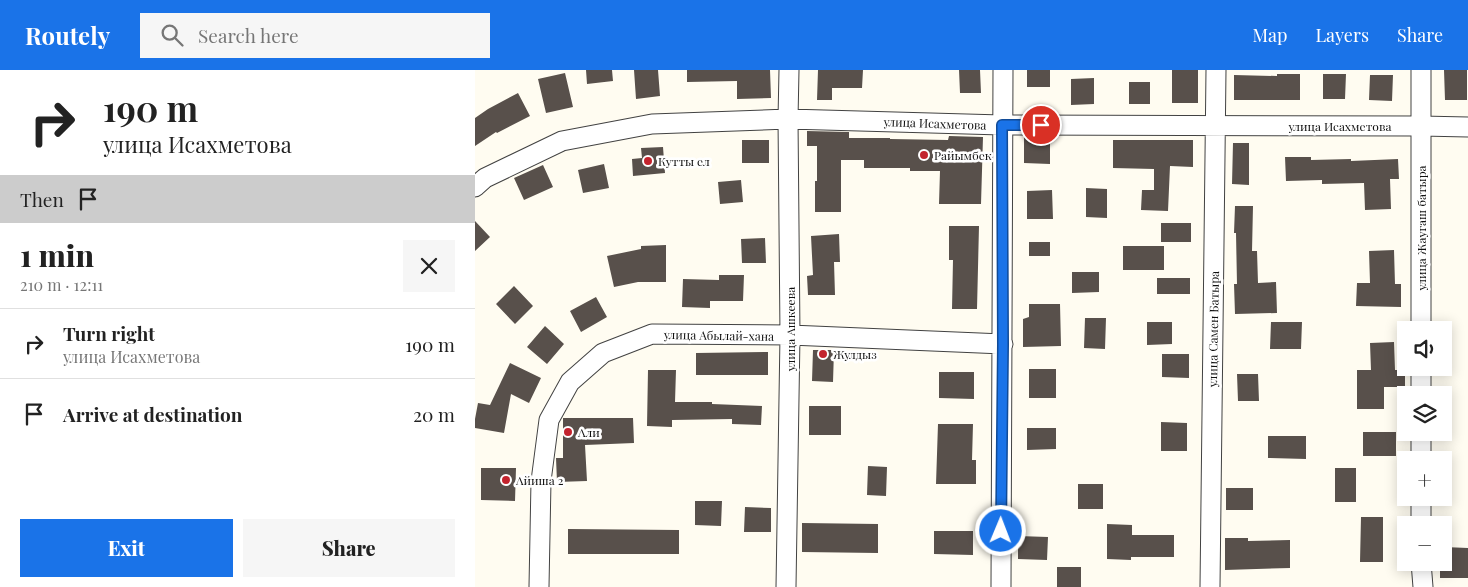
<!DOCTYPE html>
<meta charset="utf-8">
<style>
:root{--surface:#fff;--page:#f6f6f6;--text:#222;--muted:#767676;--line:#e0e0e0;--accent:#1a73e8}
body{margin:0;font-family:"Playfair Display",serif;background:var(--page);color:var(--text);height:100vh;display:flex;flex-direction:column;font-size:19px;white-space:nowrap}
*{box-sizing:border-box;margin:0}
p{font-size:16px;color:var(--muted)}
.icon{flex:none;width:28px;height:28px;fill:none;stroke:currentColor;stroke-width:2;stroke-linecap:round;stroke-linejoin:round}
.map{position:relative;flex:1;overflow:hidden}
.panel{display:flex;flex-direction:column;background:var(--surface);width:475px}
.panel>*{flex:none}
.top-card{background:#fff;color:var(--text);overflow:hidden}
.fabs{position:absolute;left:922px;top:251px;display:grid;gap:10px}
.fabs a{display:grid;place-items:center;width:55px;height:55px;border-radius:0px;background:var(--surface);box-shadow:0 2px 12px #0003;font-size:25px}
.pin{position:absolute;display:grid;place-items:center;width:42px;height:42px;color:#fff;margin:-21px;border:2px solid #fff;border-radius:50%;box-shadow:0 1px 5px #0007}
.me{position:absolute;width:55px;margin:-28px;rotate:1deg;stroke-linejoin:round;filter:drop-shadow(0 0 4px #0008)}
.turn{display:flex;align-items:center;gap:18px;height:105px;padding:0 20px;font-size:22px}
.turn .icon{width:65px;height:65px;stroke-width:2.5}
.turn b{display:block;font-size:35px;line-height:42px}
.then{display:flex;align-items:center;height:48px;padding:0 20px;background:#0003;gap:10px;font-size:19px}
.round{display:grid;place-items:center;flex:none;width:52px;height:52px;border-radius:0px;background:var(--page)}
.summary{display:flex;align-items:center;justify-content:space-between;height:85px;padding:0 20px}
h1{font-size:30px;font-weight:800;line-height:38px}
.button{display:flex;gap:10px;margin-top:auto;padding:10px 20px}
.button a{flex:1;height:58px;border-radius:0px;background:var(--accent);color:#fff;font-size:20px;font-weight:800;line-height:58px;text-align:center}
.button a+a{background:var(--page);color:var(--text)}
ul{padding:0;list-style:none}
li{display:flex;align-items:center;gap:15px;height:70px;padding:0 20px;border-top:1px solid var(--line)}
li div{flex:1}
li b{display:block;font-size:19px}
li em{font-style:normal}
header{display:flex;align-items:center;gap:30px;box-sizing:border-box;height:70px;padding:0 25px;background:var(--accent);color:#fff}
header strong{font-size:24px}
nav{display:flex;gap:28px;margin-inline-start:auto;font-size:18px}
.search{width:350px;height:45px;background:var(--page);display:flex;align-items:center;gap:12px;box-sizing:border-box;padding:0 18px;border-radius:0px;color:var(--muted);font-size:19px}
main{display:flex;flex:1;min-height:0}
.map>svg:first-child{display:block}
.building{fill:#58504b}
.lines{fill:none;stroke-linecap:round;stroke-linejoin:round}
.minor-casing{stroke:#424242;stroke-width:21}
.minor{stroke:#fff;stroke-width:19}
.route-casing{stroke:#114b97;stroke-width:12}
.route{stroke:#1a73e8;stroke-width:9}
.poi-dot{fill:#c3232d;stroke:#fff;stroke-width:2}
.labels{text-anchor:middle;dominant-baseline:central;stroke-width:5;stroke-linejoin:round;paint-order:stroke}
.street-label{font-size:12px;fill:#0f0f0f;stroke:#fff}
.poi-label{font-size:12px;fill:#0f0f0f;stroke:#fff;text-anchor:start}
</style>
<header>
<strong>Routely</strong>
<div class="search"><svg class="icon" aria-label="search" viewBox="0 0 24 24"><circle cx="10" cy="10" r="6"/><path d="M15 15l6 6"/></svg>Search here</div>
<nav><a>Map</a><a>Layers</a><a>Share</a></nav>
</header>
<main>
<section class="panel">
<div class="top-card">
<div class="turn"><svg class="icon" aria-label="right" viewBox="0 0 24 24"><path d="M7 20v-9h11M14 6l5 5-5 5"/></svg><div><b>190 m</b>улица Исахметова</div></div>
<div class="then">Then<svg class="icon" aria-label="arrive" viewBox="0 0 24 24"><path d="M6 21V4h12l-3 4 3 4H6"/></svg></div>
</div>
<div class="summary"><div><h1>1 min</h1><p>210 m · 12:11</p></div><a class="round"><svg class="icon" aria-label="close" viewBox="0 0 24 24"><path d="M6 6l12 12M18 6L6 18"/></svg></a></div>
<ul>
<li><svg class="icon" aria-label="right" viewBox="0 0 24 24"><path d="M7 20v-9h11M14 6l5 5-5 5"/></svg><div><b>Turn right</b><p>улица Исахметова</p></div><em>190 m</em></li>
<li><svg class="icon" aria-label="arrive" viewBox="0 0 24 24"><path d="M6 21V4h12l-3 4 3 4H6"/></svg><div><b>Arrive at destination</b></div><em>20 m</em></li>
</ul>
<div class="button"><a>Exit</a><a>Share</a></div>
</section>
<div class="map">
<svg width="993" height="517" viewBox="0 0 993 517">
<rect width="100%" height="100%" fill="#fffcf1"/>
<path class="building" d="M111,0H137L138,11L112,14Z
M159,0H183L185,26L161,29Z
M212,0H295L296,28L262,29V11L212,12Z
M343,0H388L387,18H357V30H342Z
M484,0H505L506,23H485Z
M552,0H575V17H552Z
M697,0H723V33H697Z
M969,0H992V30H970Z
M90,3L98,37L71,43L63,9Z
M802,4H825V30H759V5L802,6Z
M848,4H871L870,29H848Z
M895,5H918L917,31L894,30Z
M619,8V34L596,35V9Z
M654,12H675V34H654Z
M43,23L55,46L22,63L21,62L0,76V48L13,39Z
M332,61L374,62V68H415V69L473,70L474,66L508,67L506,134H464L465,101H435V98H389V90H366V142H340V111H342V76H332Z
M549,67L575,68V94L549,93Z
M267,70H294V93H267Z
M638,70H718V97L695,96L693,141L666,140L667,120H679V99L638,98Z
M758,73H774V115L757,114Z
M188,77L190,103L158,106L157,89L167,88L166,78Z
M810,87H836V90L876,89V91L923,89L924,109H915L916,139L890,140L889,113L847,114V110L811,111Z
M129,94L134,118L108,123L103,100Z
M68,95L78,117L49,130L39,108Z
M266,110L268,132L245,134L243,112Z
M611,118L632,119V148L611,147Z
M577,120L578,149H552V121Z
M760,136H778L777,181H782L783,213L801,212L802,243L760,244L759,214H762L761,163H759Z
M0,151L15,167L0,181Z
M686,153H716V172H686Z
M474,156H504L502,239H477L478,190H474Z
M364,164L365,192H359L360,225H333L332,206L338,205L336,166Z
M290,168L291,193H267L266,169Z
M554,172H575V186H554Z
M191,175V212H163L139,217L132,186L166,179V176Z
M648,176H689V200H648Z
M919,180L920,214H926V237L881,236L882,213H895L894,181Z
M597,202H624V222L597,223Z
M244,205H269L268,231H235V238L207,237L208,209L244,210Z
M682,208H715V224H682Z
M39,216L58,236L40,254L21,234Z
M121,227L132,247L106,262L95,241Z
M554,234H585L586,276L548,277V249L554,247Z
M610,248H631L630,279L609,278Z
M672,252H697V274L672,275Z
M796,252H827L826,279H795Z
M70,256L89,274L72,294L52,277Z
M919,272L920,300H930V317H909V339H882V300H896L895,273Z
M338,280H359L358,312L337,311Z
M293,282V305H221V283Z
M687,284H714V308L687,307Z
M35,293L66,308L54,333L36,324L29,363L0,358V349L3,333L15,335Z
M554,299H581V328H554Z
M173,300H201L200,332H237V334L287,336L286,355L257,354V349L197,350V357L172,356Z
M464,302H499V329L464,328Z
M762,304H783L784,331H763Z
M334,336H366V365H334Z
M88,348H158L159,373L110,375L112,411L82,412L81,388H88Z
M686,352L712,353V381H686Z
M463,354H498L497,390H501V414H461Z
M552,358H581V379L552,380Z
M888,362H921V386H888Z
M793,366H831V389L793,388Z
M393,396L412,397L411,426L392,425Z
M6,398H41L40,431L6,430Z
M860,398H881V432H860Z
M603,414H628V439H603Z
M751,418H778V440H751Z
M220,431H247L246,456L220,455Z
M270,437L296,438V462H269Z
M886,447H908V492H885Z
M327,453L403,454V483L327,482Z
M632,454L657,455V465H699V487H656V490L632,489Z
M93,459L204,460V484H93Z
M459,461H498V485L459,484Z
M543,466L573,467L572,490L543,489Z
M750,468H773V471L815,470V498L750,500Z
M969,477L993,478V508H965V492H969Z
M582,497H606V517H582Z"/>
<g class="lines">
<g class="minor-casing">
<path id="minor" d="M0,117L10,108L87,71L177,54L313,49L527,55L946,56L993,57
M946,260V0
M946,325V298
M946,390V362
M946,455V428
M946,492L948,517
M64,517L66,411L74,350L95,312L128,283L177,264L315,265L528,274
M311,517L315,265L313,49L314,0
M526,517L528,0
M735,517L741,0"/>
</g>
<use href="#minor" class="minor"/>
</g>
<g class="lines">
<g class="route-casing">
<path id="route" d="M526,461L528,274L527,55H566"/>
</g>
<use href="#route" class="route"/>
</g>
<g class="poi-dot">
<circle cx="449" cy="85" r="5"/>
<circle cx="173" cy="91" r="5"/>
<circle cx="348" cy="284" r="5"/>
<circle cx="93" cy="362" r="5"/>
<circle cx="31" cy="410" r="5"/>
</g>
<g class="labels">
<g class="street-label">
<text transform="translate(460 53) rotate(2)">улица Исахметова</text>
<text x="865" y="56">улица Исахметова</text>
<text transform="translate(946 158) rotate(-90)">улица Жаугаш батыра</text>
<text transform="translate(315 259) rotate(-90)">улица Ашкеева</text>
<text transform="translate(738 259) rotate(-89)">улица Самен Батыра</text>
<text transform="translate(244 265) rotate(1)">улица Абылай-хана</text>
</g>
<g class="poi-label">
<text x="459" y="85">Райымбек</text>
<text x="183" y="91">Кутты ел</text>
<text x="358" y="284">Жулдыз</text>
<text x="103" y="362">Али</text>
<text x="41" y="410">Айиша 2</text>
</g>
</g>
</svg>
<div class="fabs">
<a><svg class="icon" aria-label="sound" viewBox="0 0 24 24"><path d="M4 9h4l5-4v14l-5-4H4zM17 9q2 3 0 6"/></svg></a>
<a><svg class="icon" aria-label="layers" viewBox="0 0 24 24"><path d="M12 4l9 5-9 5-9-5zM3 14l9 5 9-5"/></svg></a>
<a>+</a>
<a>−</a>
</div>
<div class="pin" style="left:566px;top:55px;background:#d93025"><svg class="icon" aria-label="arrive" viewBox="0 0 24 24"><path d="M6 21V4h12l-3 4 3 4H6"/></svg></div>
<svg class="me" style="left:526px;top:461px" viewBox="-20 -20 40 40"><circle r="17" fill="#1a73e8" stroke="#fff" stroke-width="3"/><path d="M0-11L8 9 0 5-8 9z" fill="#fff"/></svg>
</div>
</main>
